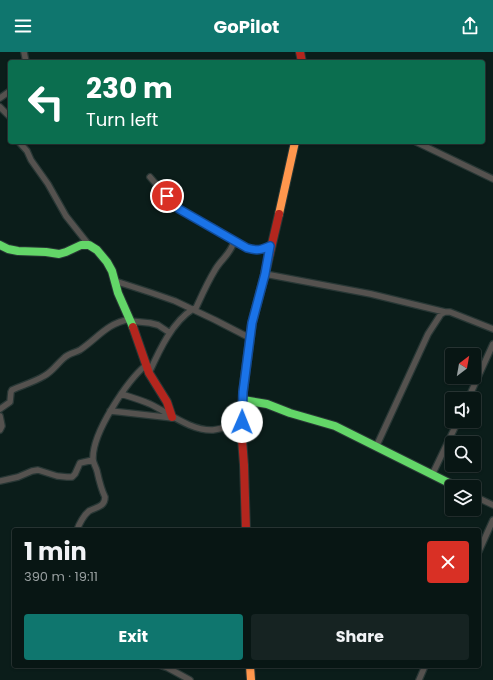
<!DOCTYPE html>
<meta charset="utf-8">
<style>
:root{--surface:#081614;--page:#162322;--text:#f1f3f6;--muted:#989fa0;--line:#293534;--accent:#0f766e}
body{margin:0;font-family:Poppins,sans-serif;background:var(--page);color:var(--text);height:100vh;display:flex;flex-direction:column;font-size:15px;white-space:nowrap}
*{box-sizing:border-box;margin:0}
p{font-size:13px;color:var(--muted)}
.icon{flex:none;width:22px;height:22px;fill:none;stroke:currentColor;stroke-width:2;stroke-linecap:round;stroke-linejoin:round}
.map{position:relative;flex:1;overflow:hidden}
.drawer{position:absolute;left:12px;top:476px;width:469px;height:140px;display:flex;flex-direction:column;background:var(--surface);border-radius:4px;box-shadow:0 1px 3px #0004,0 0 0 1px var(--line)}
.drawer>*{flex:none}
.guide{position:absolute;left:8px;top:8px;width:477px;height:84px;border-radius:4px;box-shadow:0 1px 3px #0004,0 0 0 1px var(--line);background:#0b6e4f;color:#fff;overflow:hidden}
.needle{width:26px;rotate:31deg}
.fabs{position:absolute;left:445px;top:296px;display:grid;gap:8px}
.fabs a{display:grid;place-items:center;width:36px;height:36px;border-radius:4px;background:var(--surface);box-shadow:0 1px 3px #0004,0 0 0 1px var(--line);font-size:20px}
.pin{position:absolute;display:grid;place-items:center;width:34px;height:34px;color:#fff;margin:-17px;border:2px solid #fff;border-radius:50%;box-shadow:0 1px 4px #0007}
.me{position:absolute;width:44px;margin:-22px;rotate:1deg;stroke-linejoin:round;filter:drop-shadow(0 0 3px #0008)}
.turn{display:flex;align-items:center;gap:14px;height:84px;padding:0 12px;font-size:18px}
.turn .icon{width:52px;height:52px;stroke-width:2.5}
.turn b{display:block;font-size:28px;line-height:34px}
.round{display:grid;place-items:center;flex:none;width:42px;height:42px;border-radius:4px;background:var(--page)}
.summary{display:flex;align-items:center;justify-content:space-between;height:68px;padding:0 12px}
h1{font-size:24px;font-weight:700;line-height:30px}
.cta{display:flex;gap:8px;margin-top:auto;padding:8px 12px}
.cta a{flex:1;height:46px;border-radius:4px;background:var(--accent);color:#fff;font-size:16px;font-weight:700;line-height:46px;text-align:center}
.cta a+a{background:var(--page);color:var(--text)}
header{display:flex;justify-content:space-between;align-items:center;height:52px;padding:0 12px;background:var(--accent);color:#fff;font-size:18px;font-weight:700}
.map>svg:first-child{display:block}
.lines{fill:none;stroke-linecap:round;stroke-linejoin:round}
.street-casing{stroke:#283735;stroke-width:8}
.fast-casing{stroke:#283735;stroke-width:10}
.slow-casing{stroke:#283735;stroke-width:10}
.jam-casing{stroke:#283735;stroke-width:10}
.street{stroke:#55524f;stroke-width:5.5}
.fast{stroke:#63d668;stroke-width:8}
.slow{stroke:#ff974d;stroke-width:8}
.jam{stroke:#b3261e;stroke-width:8}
.route-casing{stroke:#114b97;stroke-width:10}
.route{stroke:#1a73e8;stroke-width:7}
</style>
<header><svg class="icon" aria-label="menu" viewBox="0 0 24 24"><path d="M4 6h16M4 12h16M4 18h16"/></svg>GoPilot<svg class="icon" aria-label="share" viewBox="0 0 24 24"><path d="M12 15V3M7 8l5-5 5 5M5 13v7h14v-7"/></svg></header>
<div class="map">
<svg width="493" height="628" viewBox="0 0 493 628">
<rect width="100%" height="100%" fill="#0b1d1a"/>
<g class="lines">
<g class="street-casing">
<path id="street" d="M24,0L26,10
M0,46L10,39
M0,55L10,65
M19,90L27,99L31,108L48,132L66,164L89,193
M416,90L493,127
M150,125L174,153L194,166L212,175L239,192L247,196L254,198H261L270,194
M265,222L371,242L445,260
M115,229L152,241L175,249L215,268L250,286
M195,258C201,245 207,231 215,218C221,207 231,202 234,189
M130,269L150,271L158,273L170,281
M149,321C159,299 172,270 193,257
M121,342C131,345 141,348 150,352C169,361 191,379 213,378C223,377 232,373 242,370
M468,347L493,292
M0,357L10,350L11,340L12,338C23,333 34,330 44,324C52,320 57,312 64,306C69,301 75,301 80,298C99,285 106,272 130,267
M110,359L120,360L173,366
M0,364L2,374L0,378
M376,395L428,282L441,262L445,260H450L493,277
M432,423L458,369
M0,429L18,425L32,419L38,418L57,424L67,425H72L75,422L80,411L93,408
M474,444L493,453
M77,478C79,472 84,463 89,459C96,455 105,455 105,445C101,437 99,428 97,419C96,415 93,411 93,407C92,381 127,329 146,313
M479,499L493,468
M162,614L168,616L190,628
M419,628L425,614"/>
</g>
<g class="fast-casing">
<path id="fast" d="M0,193L8,197L18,199L46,200L59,202L66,200L81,193H89L97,198L107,210L112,219L118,241L133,275
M243,348L267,352L290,361L335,374L457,435"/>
</g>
<g class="slow-casing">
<path id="slow" d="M279,162L295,90
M250,614L251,628"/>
</g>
<g class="jam-casing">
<path id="jam" d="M300,0L302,10
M133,275L149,321L167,350L172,365
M246,478L244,413L242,387L243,340L252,271L265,222L279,162"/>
</g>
<use href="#street" class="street"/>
<use href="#fast" class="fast"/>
<use href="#slow" class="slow"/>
<use href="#jam" class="jam"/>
</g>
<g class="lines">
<g class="route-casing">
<path id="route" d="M167,144L171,149L179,157L247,196C257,199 261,198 270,194L265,222L252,271L243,340L242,370"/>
</g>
<use href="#route" class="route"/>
</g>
</svg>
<div class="fabs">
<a><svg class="needle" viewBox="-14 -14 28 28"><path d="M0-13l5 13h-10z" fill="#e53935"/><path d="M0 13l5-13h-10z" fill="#989fa0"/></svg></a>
<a><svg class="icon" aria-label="sound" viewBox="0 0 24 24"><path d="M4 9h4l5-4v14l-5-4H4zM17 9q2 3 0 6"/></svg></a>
<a><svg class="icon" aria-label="search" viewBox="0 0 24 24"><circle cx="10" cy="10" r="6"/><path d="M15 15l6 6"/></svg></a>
<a><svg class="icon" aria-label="layers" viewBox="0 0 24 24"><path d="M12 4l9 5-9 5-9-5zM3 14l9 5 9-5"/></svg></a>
</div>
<div class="pin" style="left:167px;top:144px;background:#d93025"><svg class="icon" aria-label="arrive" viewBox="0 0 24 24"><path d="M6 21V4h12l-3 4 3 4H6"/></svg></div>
<svg class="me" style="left:242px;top:370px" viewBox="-20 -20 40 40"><circle r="19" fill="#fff"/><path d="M0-13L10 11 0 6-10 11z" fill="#1a73e8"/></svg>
<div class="guide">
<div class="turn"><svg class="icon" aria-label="left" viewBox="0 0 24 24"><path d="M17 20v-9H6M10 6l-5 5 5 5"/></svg><div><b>230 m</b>Turn left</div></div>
</div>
<section class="drawer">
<div class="summary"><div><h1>1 min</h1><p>390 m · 19:11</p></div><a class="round" style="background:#d93025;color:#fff"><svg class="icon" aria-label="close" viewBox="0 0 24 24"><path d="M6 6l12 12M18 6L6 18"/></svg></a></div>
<div class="cta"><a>Exit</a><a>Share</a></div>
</section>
</div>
